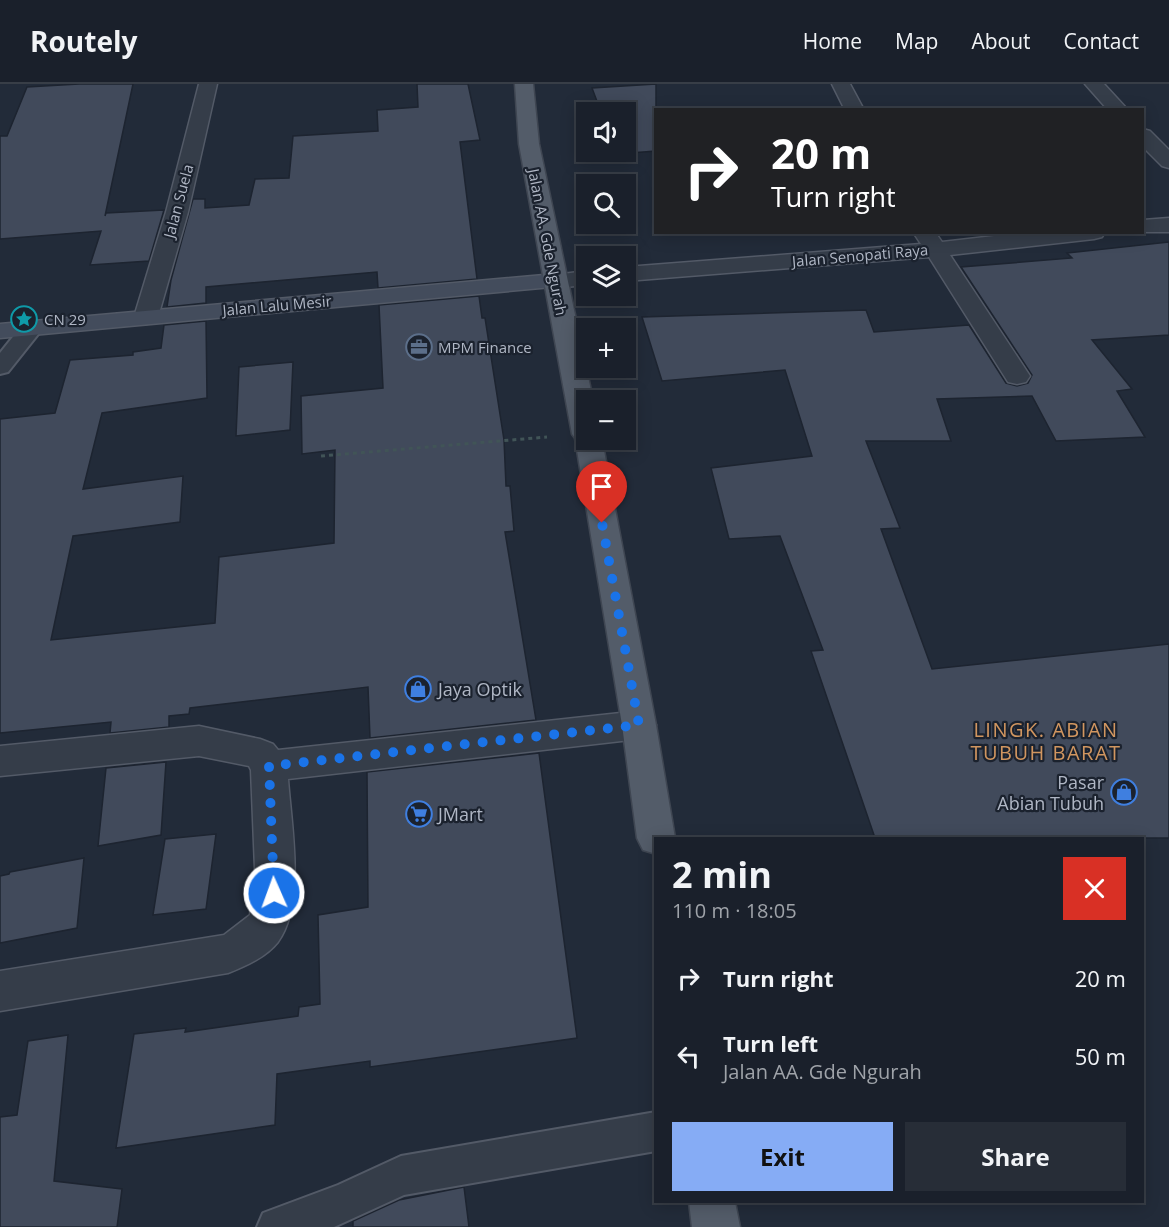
<!DOCTYPE html>
<meta charset="utf-8">
<style>
:root{--surface:#1a202b;--page:#272d37;--text:#f1f3f6;--muted:#9fa3a9;--line:#383e47;--accent:#86acf5}
body{margin:0;font-family:"Open Sans",sans-serif;background:var(--page);color:var(--text);height:100vh;display:flex;flex-direction:column;font-size:22px;white-space:nowrap}
*{box-sizing:border-box;margin:0}
p{font-size:20px;color:var(--muted)}
.icon{flex:none;width:33px;height:33px;fill:none;stroke:currentColor;stroke-width:2;stroke-linecap:round;stroke-linejoin:round}
.map{position:relative;flex:1;overflow:hidden}
.details{position:absolute;left:654px;top:753px;width:490px;height:366px;display:flex;flex-direction:column;background:var(--surface);border-radius:0px;box-shadow:0 3px 15px #0003,0 0 0 2px var(--line)}
.details>*{flex:none}
.top-card{position:absolute;left:654px;top:24px;width:490px;height:126px;border-radius:0px;box-shadow:0 3px 15px #0003,0 0 0 2px var(--line);background:#202124;color:#fff;overflow:hidden}
.fabs{position:absolute;left:576px;top:18px;display:grid;gap:12px}
.fabs a{display:grid;place-items:center;width:60px;height:60px;border-radius:0px;background:var(--surface);box-shadow:0 3px 15px #0003,0 0 0 2px var(--line);font-size:30px}
.pin{position:absolute;display:grid;place-items:center;width:51px;height:51px;color:#fff;margin:-62px -26px;border-radius:50% 50% 50% 0;rotate:-45deg;box-shadow:0 0 6px #0007}
.pin .icon{rotate:45deg}
.me{position:absolute;width:66px;margin:-33px;rotate:358deg;stroke-linejoin:round;filter:drop-shadow(0 0 4px #0008)}
.turn{display:flex;align-items:center;gap:21px;height:126px;padding:0 18px;font-size:27px}
.turn .icon{width:78px;height:78px;stroke-width:2.5}
.turn b{display:block;font-size:42px;line-height:51px}
.round{display:grid;place-items:center;flex:none;width:63px;height:63px;border-radius:0px;background:var(--page)}
.overview{display:flex;align-items:center;justify-content:space-between;height:102px;padding:0 18px}
h1{font-size:36px;font-weight:700;line-height:45px}
.primary-button{display:flex;gap:12px;margin-top:auto;padding:12px 18px}
.primary-button a{flex:1;height:69px;border-radius:0px;background:var(--accent);color:#111;font-size:24px;font-weight:700;line-height:69px;text-align:center}
.primary-button a+a{background:var(--page);color:var(--text)}
ul{padding:0;list-style:none}
li{display:flex;align-items:center;gap:18px;height:78px;padding:0 18px}
li div{flex:1}
li b{display:block;font-size:22px}
li em{font-style:normal}
header{display:flex;align-items:center;gap:36px;box-sizing:border-box;height:84px;padding:0 30px;background:var(--surface);border-bottom:2px solid var(--line)}
header strong{font-size:28px}
nav{display:flex;gap:33px;margin-inline-start:auto;font-size:21px}
.map>svg:first-child{display:block}
.building{fill:#414a5b;stroke:#1d2430;stroke-width:1.5}
.lines{fill:none;stroke-linecap:round;stroke-linejoin:round}
.lane-casing{stroke:#535a67;stroke-width:4}
.street-casing{stroke:#535a67;stroke-width:3}
.secondary-casing{stroke:#535a67;stroke-width:3}
.primary-casing{stroke:#3f4652;stroke-width:3}
.path{stroke:#415457;stroke-width:3;stroke-dasharray:4 4;stroke-linecap:butt}
.lane{fill:#353d49;fill-rule:evenodd}
.street{fill:#353d49;fill-rule:evenodd}
.secondary{fill:#434c5c;fill-rule:evenodd}
.primary{fill:#535c69;fill-rule:evenodd}
.route{stroke:#1a73e8;stroke-width:10;stroke-dasharray:0 18}
.labels{text-anchor:middle;dominant-baseline:central;stroke-width:4.5;stroke-linejoin:round;paint-order:stroke}
.far-street-label{font-size:15px;fill:#b0b7c5;stroke:#1b222e}
.far-poi-label{font-size:15px;fill:#b0b7c5;stroke:#1b222e;text-anchor:start}
.poi-label{font-size:18px;fill:#b0b7c5;stroke:#1b222e;text-anchor:start}
.neighbourhood-label{font-size:20px;letter-spacing:1.5px;fill:#d19660;stroke:#1b222e}
</style>
<header>
<strong>Routely</strong>
<nav><a>Home</a><a>Map</a><a>About</a><a>Contact</a></nav>
</header>
<div class="map">
<svg width="1169" height="1143" viewBox="0 0 1169 1143">
<rect width="100%" height="100%" fill="#222b39"/>
<path class="building" d="M79,0H133L105,132L106,129L164,126L149,177L90,181L101,147L0,155V52H7L27,3Z
M417,0H468L480,56L460,58L477,195L378,204L377,188L206,203V219L167,223L171,196L193,115H205V124L249,121L255,95L289,94L293,52L378,47L377,26L418,23Z
M656,0V67L617,70L616,68H626V28H601L592,4Z
M1169,158V251L1092,256L1132,305L1117,307L1145,353L1056,357L1032,312L937,315L951,357H866L900,444L881,445L932,585L1169,560V754H875L811,567L823,566L780,452L729,455L711,384L812,372L785,286L662,297L642,233L866,226L874,248L969,241L1006,299L1017,302L1028,299L1032,291L961,183L1072,174L1067,169Z
M479,212L482,234H485L504,356L506,402H510L514,447L505,448L536,636L370,654L368,603L190,624L189,630L169,632V643L110,649L111,638L0,649V335L55,329L70,276L133,271V268L161,264L164,241L206,237L207,314L102,329L83,405L183,392L180,438L73,452L51,556L215,539L219,473L334,459L335,366L302,370L301,312L383,304L379,221Z
M293,278L290,346L236,352L239,283Z
M539,669L577,954L370,983V977L277,990L275,1041L116,1064L134,950L186,944L185,948L298,932L299,923L320,920L318,831L368,823L367,688Z
M166,678L161,751L98,762L106,684Z
M216,750L206,825L153,831L165,755Z
M84,774L77,844L0,859V792L9,790L10,788Z
M68,951L54,1097L122,1105L117,1143H0V1033L17,1031L28,957Z
M464,1103L469,1143H353V1137L399,1116Z"/>
<g class="lines">
<g class="lane-casing">
<path id="lane" d="M32,238L40,239L43,244L8,288L0,290V269L24,239Z
M656,1028V1067L404,1111L334,1143H257L263,1129L338,1101L401,1072Z"/>
</g>
<g class="street-casing">
<path id="street" d="M199,0H217L188,128L158,233L155,238L146,240L137,238L134,233L166,128Z
M832,0H850L864,26H845Z
M1085,0H1104L1128,26H1108Z
M1143,45L1150,47L1169,66V84L1162,82L1143,63Z
M1169,134V148H1138H1143V136Z
M913,148H935L942,158L1029,148H1105L1102,153L1094,155L950,171L1030,292L1026,298L1017,300L1008,298L929,173L626,197V183L921,160Z
M586,187V201L555,204L547,202L543,197L547,192Z
M639,627L651,631L656,641L651,651L639,655L288,695C291,740 306,819 278,858C266,873 246,882 228,889L0,927V887L224,851L250,831L255,785L251,686L249,682L199,672L0,692V662L199,642L260,655L273,660L278,666Z"/>
</g>
<g class="secondary-casing">
<path id="secondary" d="M555,190L563,192L567,197L563,202L0,254V240Z"/>
</g>
<g class="primary-casing">
<path id="primary" d="M515,0H533L539,60L593,316H586V356H602L656,641L675,754H656V770L643,766L637,754L622,641L575,354L572,350L519,60Z
M689,1118H735L740,1143H692Z"/>
</g>
<path class="path" d="M321,372L547,353"/>
<use href="#lane" class="lane"/>
<use href="#street" class="street"/>
<use href="#secondary" class="secondary"/>
<use href="#primary" class="primary"/>
</g>
<g class="lines">
<path class="route" d="M274,809L269,682L639,641L602,439"/>
</g>
<defs>
<g id="sight-ring" transform="scale(1.35)"><circle r="9.5" fill="#1b222e" stroke="#0f9aa8" stroke-width="1.5"/><path d="M0-6L1.8-2.2L6-1.7L2.9 1.2L3.7 5.4L0 3.3L-3.7 5.4L-2.9 1.2L-6-1.7L-1.8-2.2Z" fill="#0f9aa8"/></g>
<g id="office-ring" transform="scale(1.35)"><circle r="9.5" fill="#1b222e" stroke="#5c6f8a" stroke-width="1.5"/><path d="M-6-3h4V-5.5h4V-3h4V5H-6ZM-1-4.5V-3h2v-1.5ZM-6 0V1H6V0Z" fill="#5c6f8a"/></g>
<g id="shop-ring" transform="scale(1.35)"><circle r="9.5" fill="#1b222e" stroke="#3f7fe0" stroke-width="1.5"/><path d="M-5-2.5h2.3a2.7 3.5 0 0 1 5.4 0H5L5.5 6h-11ZM-1.5-2.5h3a1.5 2.3 0 0 0-3 0Z" fill="#3f7fe0"/></g>
<g id="supermarket-ring" transform="scale(1.35)"><circle r="9.5" fill="#1b222e" stroke="#3f7fe0" stroke-width="1.5"/><path d="M-6-5.5h2.5l.6 2H6L4.5 2H-2.5L-4.4-4H-6ZM-1.5 3.2a1.3 1.3 0 1 0 .1 0ZM3 3.2a1.3 1.3 0 1 0 .1 0Z" fill="#3f7fe0"/></g>
</defs>
<g fill-rule="evenodd">
<use href="#sight-ring" x="24" y="235"/>
<use href="#office-ring" x="419" y="263"/>
<use href="#shop-ring" x="418" y="605"/>
<use href="#shop-ring" x="1124" y="708"/>
<use href="#supermarket-ring" x="419" y="730"/>
</g>
<g class="labels">
<g class="far-street-label">
<text transform="translate(178 117) rotate(-75)">Jalan Suela</text>
<text transform="translate(548 158) rotate(79)">Jalan AA. Gde Ngurah</text>
<text transform="translate(860 171) rotate(-5)">Jalan Senopati Raya</text>
<text transform="translate(277 221) rotate(-5)">Jalan Lalu Mesir</text>
</g>
<g class="far-poi-label">
<text x="44" y="235">CN 29</text>
<text x="438" y="263">MPM Finance</text>
</g>
<g class="poi-label">
<text x="438" y="605">Jaya Optik</text>
<text x="1104" y="698" text-anchor="end">Pasar<tspan x="1104" dy="21">Abian Tubuh</tspan></text>
<text x="438" y="730">JMart</text>
</g>
<g class="neighbourhood-label">
<text x="1046" y="645">LINGK. ABIAN<tspan x="1046" dy="23">TUBUH BARAT</tspan></text>
</g>
</g>
</svg>
<div class="fabs">
<a><svg class="icon" aria-label="sound" viewBox="0 0 24 24"><path d="M4 9h4l5-4v14l-5-4H4zM17 9q2 3 0 6"/></svg></a>
<a><svg class="icon" aria-label="search" viewBox="0 0 24 24"><circle cx="10" cy="10" r="6"/><path d="M15 15l6 6"/></svg></a>
<a><svg class="icon" aria-label="layers" viewBox="0 0 24 24"><path d="M12 4l9 5-9 5-9-5zM3 14l9 5 9-5"/></svg></a>
<a>+</a>
<a>−</a>
</div>
<div class="pin" style="left:602px;top:439px;background:#d93025"><svg class="icon" aria-label="arrive" viewBox="0 0 24 24"><path d="M6 21V4h12l-3 4 3 4H6"/></svg></div>
<svg class="me" style="left:274px;top:809px" viewBox="-20 -20 40 40"><circle r="17" fill="#1a73e8" stroke="#fff" stroke-width="3"/><path d="M0-11L8 9 0 5-8 9z" fill="#fff"/></svg>
<div class="top-card">
<div class="turn"><svg class="icon" aria-label="right" viewBox="0 0 24 24"><path d="M7 20v-9h11M14 6l5 5-5 5"/></svg><div><b>20 m</b>Turn right</div></div>
</div>
<section class="details">
<div class="overview"><div><h1>2 min</h1><p>110 m · 18:05</p></div><a class="round" style="background:#d93025;color:#fff"><svg class="icon" aria-label="close" viewBox="0 0 24 24"><path d="M6 6l12 12M18 6L6 18"/></svg></a></div>
<ul>
<li><svg class="icon" aria-label="right" viewBox="0 0 24 24"><path d="M7 20v-9h11M14 6l5 5-5 5"/></svg><div><b>Turn right</b></div><em>20 m</em></li>
<li><svg class="icon" aria-label="left" viewBox="0 0 24 24"><path d="M17 20v-9H6M10 6l-5 5 5 5"/></svg><div><b>Turn left</b><p>Jalan AA. Gde Ngurah</p></div><em>50 m</em></li>
</ul>
<div class="primary-button"><a>Exit</a><a>Share</a></div>
</section>
</div>
